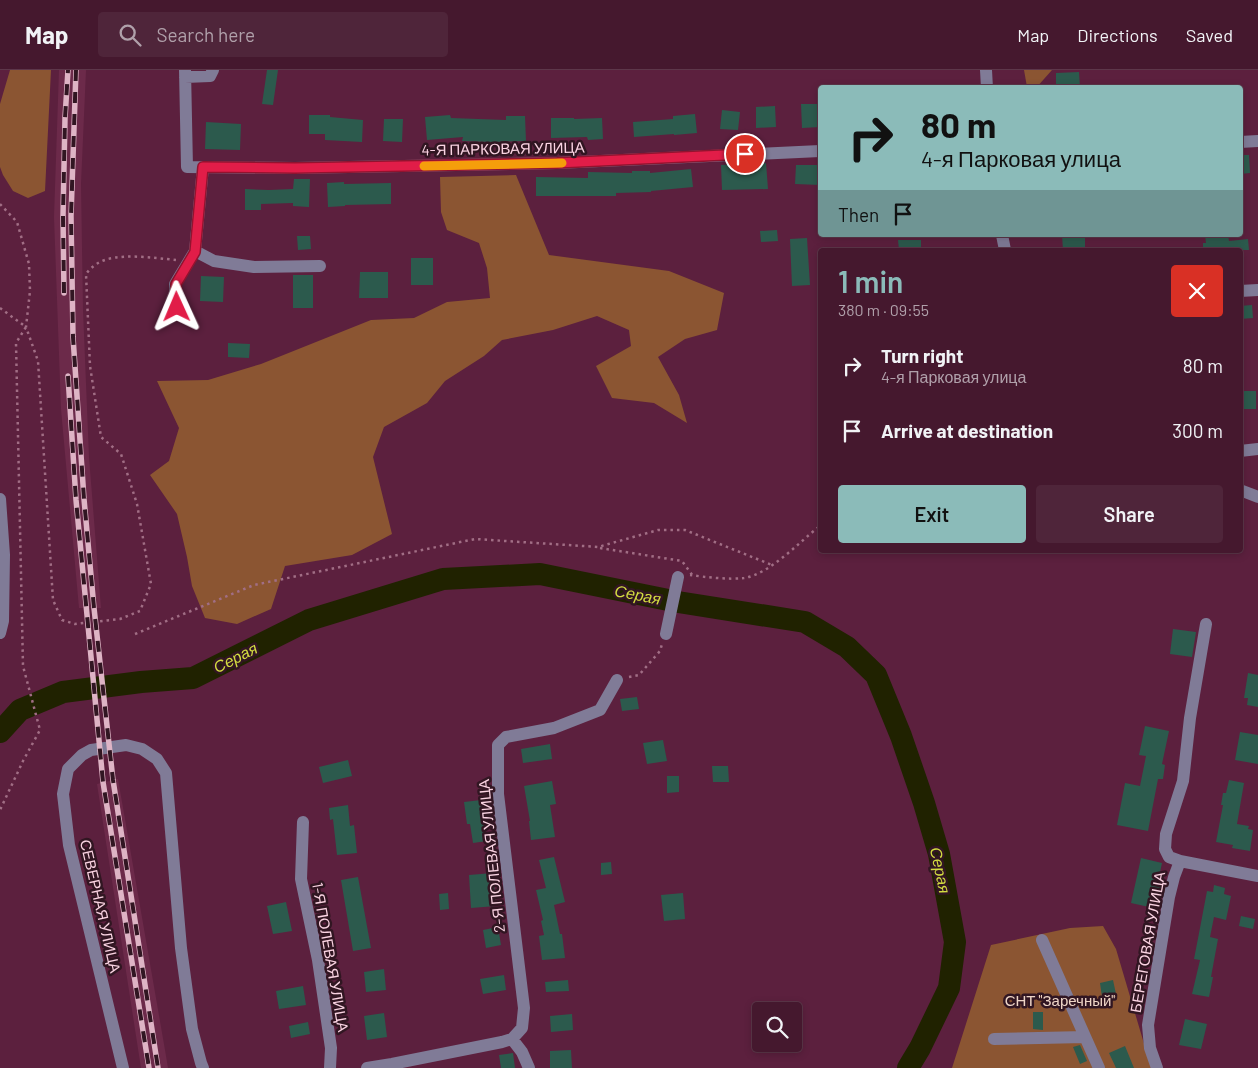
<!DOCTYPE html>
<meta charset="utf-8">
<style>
:root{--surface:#45182e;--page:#4f253a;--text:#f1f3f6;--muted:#b0a0aa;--line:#5d374a;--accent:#8bbbb9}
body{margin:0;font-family:Barlow,sans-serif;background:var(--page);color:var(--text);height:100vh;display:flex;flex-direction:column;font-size:19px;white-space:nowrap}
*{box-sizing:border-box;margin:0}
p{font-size:16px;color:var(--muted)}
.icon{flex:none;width:28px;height:28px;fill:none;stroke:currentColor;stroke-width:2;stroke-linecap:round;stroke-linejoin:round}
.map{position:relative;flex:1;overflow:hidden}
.details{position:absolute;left:818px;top:178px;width:425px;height:305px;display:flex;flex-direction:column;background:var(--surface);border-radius:5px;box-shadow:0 2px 8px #0003,0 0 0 1px var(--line)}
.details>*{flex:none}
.banner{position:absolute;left:818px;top:15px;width:425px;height:152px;border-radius:5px;box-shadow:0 2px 8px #0003,0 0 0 1px var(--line);background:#8bbbb9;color:#111;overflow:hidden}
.controls{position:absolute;left:752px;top:932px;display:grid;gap:10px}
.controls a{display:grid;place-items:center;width:50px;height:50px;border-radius:5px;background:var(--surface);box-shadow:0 2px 8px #0003,0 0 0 1px var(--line);font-size:25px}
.pin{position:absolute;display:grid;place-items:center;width:42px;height:42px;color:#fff;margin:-21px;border:2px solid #fff;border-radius:50%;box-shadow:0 1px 5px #0007}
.me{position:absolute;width:55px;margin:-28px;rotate:359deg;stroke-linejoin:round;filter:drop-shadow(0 0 4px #0008)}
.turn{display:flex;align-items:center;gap:18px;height:105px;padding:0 20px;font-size:22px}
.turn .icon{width:65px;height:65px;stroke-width:2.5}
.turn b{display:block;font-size:35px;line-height:42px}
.then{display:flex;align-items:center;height:48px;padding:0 20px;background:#0003;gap:10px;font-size:19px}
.round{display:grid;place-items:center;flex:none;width:52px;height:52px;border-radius:5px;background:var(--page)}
.head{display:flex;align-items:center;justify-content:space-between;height:85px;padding:0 20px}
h1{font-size:30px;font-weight:600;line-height:38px;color:var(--accent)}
.cta{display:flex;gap:10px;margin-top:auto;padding:10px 20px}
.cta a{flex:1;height:58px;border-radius:5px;background:var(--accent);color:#111;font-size:20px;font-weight:600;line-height:58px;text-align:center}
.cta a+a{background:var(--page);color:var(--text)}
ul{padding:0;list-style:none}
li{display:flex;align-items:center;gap:15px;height:65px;padding:0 20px}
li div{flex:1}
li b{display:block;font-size:19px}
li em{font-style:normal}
header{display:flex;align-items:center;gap:30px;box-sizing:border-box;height:70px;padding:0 25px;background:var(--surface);border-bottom:1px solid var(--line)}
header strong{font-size:24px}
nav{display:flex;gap:28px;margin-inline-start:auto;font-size:18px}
.search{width:350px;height:45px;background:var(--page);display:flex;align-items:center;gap:12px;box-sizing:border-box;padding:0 18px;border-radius:5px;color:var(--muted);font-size:19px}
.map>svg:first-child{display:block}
.built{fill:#6c2a4a}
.green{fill:#8b5532}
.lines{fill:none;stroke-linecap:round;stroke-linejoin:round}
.river{stroke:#202200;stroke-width:22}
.building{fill:#2c5a4d}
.path{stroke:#a16e85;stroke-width:2.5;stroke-dasharray:2.5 4;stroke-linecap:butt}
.minor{stroke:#807b97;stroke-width:12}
.rail-casing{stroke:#deb4c5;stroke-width:5.5}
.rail{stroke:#311622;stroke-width:4;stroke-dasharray:11;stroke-linecap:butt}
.route-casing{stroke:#92132f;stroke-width:12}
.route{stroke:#e11d48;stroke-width:9}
.slow{stroke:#f59e0b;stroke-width:9}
.labels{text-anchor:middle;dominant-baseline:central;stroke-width:5;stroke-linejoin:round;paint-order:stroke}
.street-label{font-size:15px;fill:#fad3e2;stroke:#311622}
.park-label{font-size:15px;fill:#efd6c7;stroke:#311622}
.water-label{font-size:16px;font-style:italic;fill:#d3dc40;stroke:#311622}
</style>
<header>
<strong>Map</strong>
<div class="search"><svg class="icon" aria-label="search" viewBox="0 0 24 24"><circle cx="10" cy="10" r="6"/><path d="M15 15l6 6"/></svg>Search here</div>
<nav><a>Map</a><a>Directions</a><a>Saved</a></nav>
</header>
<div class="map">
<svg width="1258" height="998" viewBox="0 0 1258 998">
<rect width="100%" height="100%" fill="#5c203e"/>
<path class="built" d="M59,0H86L81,114L83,240L89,387L101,538H79L61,339L54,147Z
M118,709L165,980L168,998H141L97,714Z"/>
<path class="green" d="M10,0H51L45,121L28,128L13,121L3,105L0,97V34Z
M1024,0H1052L1036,18L1027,17Z
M516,105L549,185L669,201L724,223L717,260L685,269L658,287L679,325L687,353L654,333L612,328L596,296L631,276L629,260L597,246L553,260L502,270L484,286L445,311L427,333L384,357L373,387L392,464L352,485L285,496L271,539L237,554L205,548L192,516L187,487L177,444L150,405L169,391L179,358L157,311L208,310L261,294L371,250L414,248L447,232L490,228L487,198L479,173L447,160L441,142L440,107Z
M1103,856L1116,879L1145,977L1153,998H952L991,875L1070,858Z"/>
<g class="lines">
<path class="river" d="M0,662L20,640L63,622L141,612L193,608L309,550L443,509L540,504L678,532L805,552L847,577L876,605L901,666L924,733L939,784L955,872L949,918L920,978L908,998"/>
</g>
<path class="building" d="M267,0H278L273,35L262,34Z
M1079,2L1080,18H1056V3Z
M801,34H820V57L802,58Z
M775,36L776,57L756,58V37Z
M722,40L740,42L738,60L720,59Z
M695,44L697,63L674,65V64L634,67L633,52L673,49V46Z
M309,45H330V47L363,50L362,72L325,70V64H309Z
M450,45L451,48L506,50V46H525L526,71L492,72L462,71L463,67L427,70L425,47Z
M551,48H574V49L602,48L603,69L588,70L587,67L551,68Z
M384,49H403L402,72L383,71Z
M206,52L241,54L240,80L205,79Z
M1240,85H1249L1250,103L1240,104Z
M766,93L768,119L722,120L721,95L741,94V96Z
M796,95H820V115L795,114Z
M691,99L693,117L651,121V122L616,123V126H536V107L588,108V102L632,103V101H650V103Z
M294,109H310L309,137L293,136V133L261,134V140H245V119L269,120L293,119Z
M344,112V114L391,113V134L345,135V136L328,137L327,113Z
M777,160L778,171L761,172L760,161Z
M1062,165H1085V180H1063Z
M1205,165H1228L1229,171L1248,169L1249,180H1203V173H1206Z
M297,166H310L311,179L298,180Z
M807,168L810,215L792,216L790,169Z
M898,170H921V180H899Z
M411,188H433V215H411Z
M360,202H388V228H359Z
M293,205H313V238H293Z
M201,206L224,207L223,232L200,231Z
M1252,235L1253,248L1240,249V236Z
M228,273L250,274L249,288L228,287Z
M1240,321H1256V339H1240Z
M1173,559L1196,562L1192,587L1170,584Z
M1248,603L1258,605V637L1247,635L1248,628H1244Z
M637,627L639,639L622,641L620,629Z
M1145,656L1169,661L1162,694L1165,695L1163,709H1158L1148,761L1117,755L1125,713L1140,716L1146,686L1139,685Z
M1240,662L1258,665V694L1235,690Z
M663,670L667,691L647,694L643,673Z
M550,674L552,689L523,693L521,679Z
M348,690L352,706L323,713L319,697Z
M712,696H728L729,712H713Z
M667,706H679V722L667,723Z
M1229,710L1244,713L1237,754L1249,756L1248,759L1253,760L1250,781L1232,778L1233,775L1216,772L1223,735H1221L1223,723H1226Z
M552,711L556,734L550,735L555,767L531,770L529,751H530L524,716Z
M481,730L487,771L473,773L470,754H467L464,732Z
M348,735L350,756L354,755L357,783L337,785L333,749L330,750L329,738Z
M554,787L565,832L554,835L560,864H562L565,888L542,890L539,866L544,865L541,851L543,850L536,820L546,818L539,790Z
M1141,788L1162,793L1157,816L1163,817L1158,839L1131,833Z
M611,792L612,804L601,805V793Z
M493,803L496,836L471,838L469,805Z
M358,807L371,878L353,881L341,810Z
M1214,815L1225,818L1224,824L1231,826L1226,850L1214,847L1210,867L1218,869L1211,907H1213L1209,927L1192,924L1200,890L1194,889L1200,858L1207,821L1213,822Z
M448,823L449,839L440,840L439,824Z
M683,823L685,849L664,851L661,825Z
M286,832L292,861L273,864L267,836Z
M1241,846L1255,849L1253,859L1239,856Z
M498,857L501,875L486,878L483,860Z
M384,899L386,920L366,922L364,902Z
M504,905L506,920L483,924L480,909Z
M568,910L569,921L546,922L545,912Z
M1113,910L1116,924L1102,927L1100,913Z
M303,916L306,935L279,939L276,921Z
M1033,942H1043V960L1033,959Z
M384,943L387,967L367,970L364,946Z
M572,944L573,960L551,962L550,946Z
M1185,949L1207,954L1201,979L1179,975Z
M308,952L310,964L291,968L289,956Z
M1080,975L1087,991L1080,994L1073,977Z
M1125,976L1134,998H1116L1109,983Z
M571,980L572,998H550V981Z
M513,983L515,998H501L499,985Z"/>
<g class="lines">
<path class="path" d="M0,134L17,152L29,194L30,221L26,257L38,291L53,530L62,550L75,554L120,549L140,541L151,514L137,434L121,384L101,367L90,296L86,204C89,200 93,196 98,193C117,182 154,188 176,190
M0,238L26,257L16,273L23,596L40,660L23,691L0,740
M600,478L682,491L693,506
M690,505C705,507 729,510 744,508C770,504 799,472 820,456
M135,564L254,515L475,469L598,477L658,460H685L772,495
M629,607L639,605L660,581L662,574"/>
<path class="minor" d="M185,0L187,97L295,98L557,93L820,81
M986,0L987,18
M185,7L210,6L213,0
M1240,72L1258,71
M1002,165L1005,180
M195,181L214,191L254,197L320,196
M1240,221L1258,220
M177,237L175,214L195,181L203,97
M1240,381L1258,379
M1240,420L1258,427
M0,429L4,485L3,551L0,563
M666,564L678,507
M303,752L301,809L318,890L331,978L330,998
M1180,791L1258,806
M1042,870L1099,998
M994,969L1085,967
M123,998L69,775L63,724L68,699L82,685L91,680L126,675L142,679L157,689L166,703L181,878L192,959L201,993L203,998
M367,998L392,994L502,972L512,969
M529,998L522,982L512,969L522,958L524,938L498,724V675L506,667L554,658L600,640L617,610
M1157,998L1150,978L1148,955L1169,827L1174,807L1180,791L1169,787L1165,779L1166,764L1183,711L1190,648L1206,554"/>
<g class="rail-casing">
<path id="rail" d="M76,0L71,146L73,267L84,429L94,538L113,710L158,998
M64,223L63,146L65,48L68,0
M68,306L76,430L103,712L149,998"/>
</g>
<use href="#rail" class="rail"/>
</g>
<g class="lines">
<g class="route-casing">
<path id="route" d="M177,237L176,214L195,182L203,97L295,98L557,93L745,84"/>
</g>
<use href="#route" class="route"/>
<path class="slow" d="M424,96L562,93"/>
</g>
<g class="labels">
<g class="street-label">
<text transform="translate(503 78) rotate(-1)">4-Я ПАРКОВАЯ УЛИЦА</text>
<text transform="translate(491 786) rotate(-96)">2-Я ПОЛЕВАЯ УЛИЦА</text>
<text transform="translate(101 836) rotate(77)">СЕВЕРНАЯ УЛИЦА</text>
<text transform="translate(1147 872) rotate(-80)">БЕРЕГОВАЯ УЛИЦА</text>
<text transform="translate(331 887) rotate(80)">1-Я ПОЛЕВАЯ УЛИЦА</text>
</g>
<g class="park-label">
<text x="1060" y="930">СНТ "Заречный"</text>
</g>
<g class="water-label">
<text transform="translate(638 524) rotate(11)">Серая</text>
<text transform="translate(235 587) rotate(-27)">Серая</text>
<text transform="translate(941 800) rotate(78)">Серая</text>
</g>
</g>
</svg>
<div class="controls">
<a><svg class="icon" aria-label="search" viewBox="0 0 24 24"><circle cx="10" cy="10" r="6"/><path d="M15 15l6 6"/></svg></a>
</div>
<div class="pin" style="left:745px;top:84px;background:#d93025"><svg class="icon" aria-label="arrive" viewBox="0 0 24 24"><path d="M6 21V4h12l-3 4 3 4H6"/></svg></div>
<svg class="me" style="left:177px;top:237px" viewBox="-20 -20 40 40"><path d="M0-17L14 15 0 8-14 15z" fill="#e11d48" stroke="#fff" stroke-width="4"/></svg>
<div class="banner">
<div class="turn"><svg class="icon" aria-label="right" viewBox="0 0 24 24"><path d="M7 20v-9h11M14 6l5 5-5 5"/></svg><div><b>80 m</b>4-я Парковая улица</div></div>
<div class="then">Then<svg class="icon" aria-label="arrive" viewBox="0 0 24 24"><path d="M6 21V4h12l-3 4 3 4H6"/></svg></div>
</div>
<section class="details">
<div class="head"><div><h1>1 min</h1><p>380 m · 09:55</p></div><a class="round" style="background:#d93025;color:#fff"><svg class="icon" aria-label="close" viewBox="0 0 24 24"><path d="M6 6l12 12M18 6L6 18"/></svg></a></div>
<ul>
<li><svg class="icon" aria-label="right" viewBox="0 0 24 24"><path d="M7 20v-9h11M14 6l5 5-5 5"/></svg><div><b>Turn right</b><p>4-я Парковая улица</p></div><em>80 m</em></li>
<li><svg class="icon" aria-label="arrive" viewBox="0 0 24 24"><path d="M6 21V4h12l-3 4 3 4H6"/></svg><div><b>Arrive at destination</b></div><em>300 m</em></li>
</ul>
<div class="cta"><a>Exit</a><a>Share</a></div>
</section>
</div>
